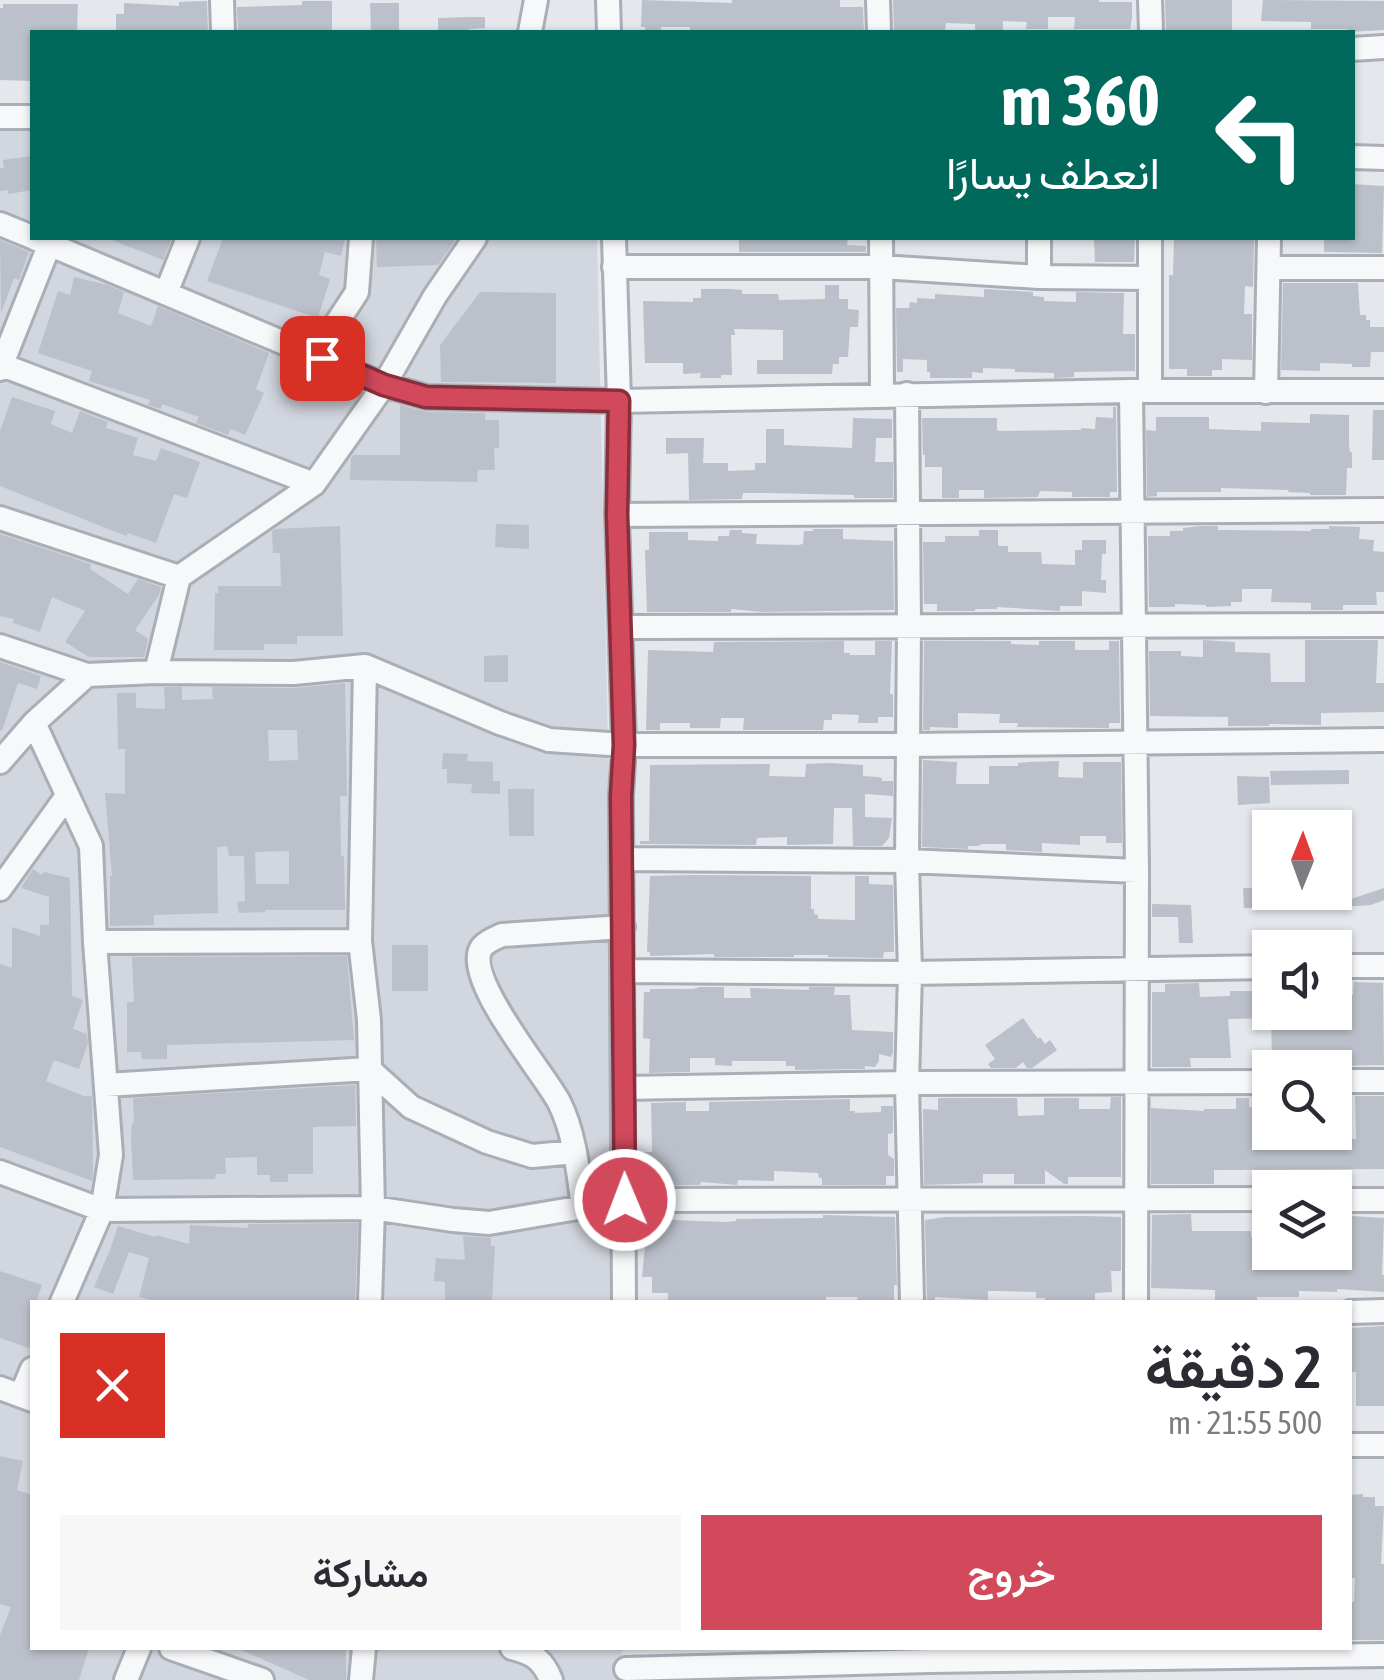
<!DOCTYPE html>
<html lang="ar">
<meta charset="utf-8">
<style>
:root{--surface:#fff;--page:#f7f7f7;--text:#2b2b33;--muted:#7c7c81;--accent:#d1495b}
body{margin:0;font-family:"Asap Condensed",Vazirmatn,sans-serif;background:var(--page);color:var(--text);direction:rtl;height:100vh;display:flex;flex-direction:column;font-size:38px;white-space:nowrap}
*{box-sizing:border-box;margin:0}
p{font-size:32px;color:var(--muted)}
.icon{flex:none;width:55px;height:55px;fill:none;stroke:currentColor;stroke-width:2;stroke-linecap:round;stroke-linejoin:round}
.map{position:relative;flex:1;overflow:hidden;direction:ltr}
.side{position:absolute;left:30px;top:1300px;width:1322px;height:350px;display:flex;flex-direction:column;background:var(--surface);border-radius:0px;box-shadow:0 2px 8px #0004;direction:rtl}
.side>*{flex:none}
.hud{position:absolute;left:30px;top:30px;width:1325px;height:210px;border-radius:0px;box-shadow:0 2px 8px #0004;direction:rtl;background:#00695c;color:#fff;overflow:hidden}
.needle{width:65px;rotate:1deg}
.buttons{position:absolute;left:1252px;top:810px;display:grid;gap:20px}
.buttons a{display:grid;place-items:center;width:100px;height:100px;border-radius:0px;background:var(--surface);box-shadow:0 2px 8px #0004;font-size:50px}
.pin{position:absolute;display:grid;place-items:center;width:85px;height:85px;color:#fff;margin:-42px;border-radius:20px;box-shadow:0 5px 15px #0006}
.me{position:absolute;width:110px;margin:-55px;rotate:359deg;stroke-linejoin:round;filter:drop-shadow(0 0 8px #0008)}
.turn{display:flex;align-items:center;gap:35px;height:210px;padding:0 30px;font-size:45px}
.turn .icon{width:130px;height:130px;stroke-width:2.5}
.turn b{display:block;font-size:70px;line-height:85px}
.round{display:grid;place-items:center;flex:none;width:105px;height:105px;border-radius:0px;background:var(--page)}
.headline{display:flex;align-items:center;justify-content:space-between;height:170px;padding:0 30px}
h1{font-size:60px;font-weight:600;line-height:75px}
.action{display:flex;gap:20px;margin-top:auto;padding:20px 30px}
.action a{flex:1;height:115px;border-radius:0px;background:var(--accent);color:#fff;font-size:40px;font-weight:600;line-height:115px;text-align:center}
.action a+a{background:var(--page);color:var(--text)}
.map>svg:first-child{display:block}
.built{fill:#d2d6de}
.building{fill:#bbc0ca;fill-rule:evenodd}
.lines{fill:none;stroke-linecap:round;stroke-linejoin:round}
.minor-casing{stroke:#a9aeb7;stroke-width:28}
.minor{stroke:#f7f8fa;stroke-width:22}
.route-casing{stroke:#882f3b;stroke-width:25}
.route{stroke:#d1495b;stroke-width:18}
</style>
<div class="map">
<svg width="1384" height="1680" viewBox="0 0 1384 1680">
<rect width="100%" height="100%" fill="#e4e7ec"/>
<path class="built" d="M0,124H32V238H597L620,1302H32V1648H622V1680H0Z"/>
<path class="building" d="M642,0L732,3V0H840V7H863L864,32H690V27H661V32H645V27H641Z
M893,0H1099V2H1132V18L1130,29H1074L1075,17H1048V29H1026L1027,22L1003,21V32H975V24L946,23L945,32H894Z
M1165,0H1232V32H1166Z
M1263,0L1384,1V30L1348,32V29H1311V22L1261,21Z
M203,1H207L208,32H116V14H124V3L179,6V2Z
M302,1H332V32H238L237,7L302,5Z
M370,3H399V32H371Z
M3,4H78L77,32H32V81L0,80V8H3Z
M469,17H485V28L469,29V32H438V18Z
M32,156V190L8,194V190L0,191V168H4L3,160Z
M1352,184L1384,186L1382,253L1324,252V239L1352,238Z
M107,238H172L163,260Z
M223,238H345L341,256L325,252L319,275L330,279L318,318L207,281Z
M376,238H454V242L438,265L377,267Z
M739,238H848L847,245L866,246V252H739Z
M1094,238H1135L1134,262H1095Z
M1174,238L1254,239L1253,287L1245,286L1244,314H1252V360L1222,359V370H1212V376H1187V369H1169V275H1173Z
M0,240L29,252L19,280L14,278L1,313Z
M74,277L108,285L124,292L118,313L151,326L158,306L269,353L256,389L264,393L245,435L231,429L228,435L196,423L199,417L162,404L161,409L148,405L150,400L89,381L92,371L38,353L58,291L70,295Z
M1283,283H1358L1360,315H1366V320H1370V327H1384V352H1371L1370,367H1352V364L1320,363V371L1281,370Z
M825,285H839V299H848V309L859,310L858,327H850L848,357H839V364H833L832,374H757V360H783V330L734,329L735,335H731L732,375H721V378H700L701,373L683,374V363H645L643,301L693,302V298H701V289H731L742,290V294H778L779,300L825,299Z
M984,289L1033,292V296L1044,297V301L1076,302V292L1124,293L1123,334H1135V371L1074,372V377L1054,378V373L1015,372V369L983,368V373L972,372V378H930V372H927V360L903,359V372H897L896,308H909L910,302L917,303V298L935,299V294L984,297Z
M480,292L556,293V383L441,382L440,345Z
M12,397L55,411L51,424L72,433L80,411L108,422L106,428L138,438L133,455L156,461L161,448L200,462L187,498L174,494L156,543L128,533L126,536L0,486V431Z
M400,405L427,412L485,413V420H499V448H494L495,470H478L477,482L350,480L351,458L353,455H400Z
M1113,407H1116L1117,492H1110V497H1072V492L1040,491L1038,497L984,498V490H959V498H942V467H925V455H923L922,418H997V430L999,431L1081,430V428L1095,429L1096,417L1113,418Z
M1373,410H1384V460H1372Z
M1310,414L1349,415V446L1350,452H1352V468H1347L1346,495H1310V493L1288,492L1289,490L1221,488V492H1157V496L1147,497L1146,430L1156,431V417H1209V429L1261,431V422L1310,423Z
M853,418L892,419V438H876L875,462H893V498H854V495L769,493H743L742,499L689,500L688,453L666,454V438H704L703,463H728V471L755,470V463H766V429H784V445L852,448Z
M496,524L529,525V549L495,547Z
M340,526L343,636H297V644H264V650H214L215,593H218V586H281L280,553H273L272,531L275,529Z
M1201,526H1218V530L1311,531V529H1329V526L1360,527L1359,539L1374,540L1373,551L1384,552V592H1376L1377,605H1343V610H1311V603L1271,602L1272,589H1242V602H1231V606L1206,607V605L1175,604V607H1149L1148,536H1170V531H1183V528Z
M813,529H843V539L893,541L894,610L763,612L731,609V612H647L645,550H649V532H688V540L718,541V536H729L730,530H742V533L757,534L756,544L798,545L803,544L804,531H813Z
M979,530H998V543L999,546H1008V552H1041L1042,564L1075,565V550H1082V540H1106V554H1102L1101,580H1106V593L1082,591V606H1060V611L997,607V609H975V611H937V604H924L923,542H945V536H979Z
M0,534L91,564L90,569L128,594L138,579L161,587L159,595L135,630L148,639L144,657H89L65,642L85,611L52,597L40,632L13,623L14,619L0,616Z
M1203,640L1235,642V652L1270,653L1271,682H1305V640H1378L1376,683H1384V712L1321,713V725L1269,724V726H1228V717L1150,716L1149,651H1181V656L1203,657Z
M844,641V653H850V655H875V641H892L890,694H893V717H878V723H858L859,715L832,714V720H824L823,730H743L744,718H721L720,728H690V723H660V730H646L648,650L713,652L714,642Z
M924,641H1011V644L1039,645V641H1075V650H1109V641H1119L1120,723H1109V728L1017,727L1018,723H999L1000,714L958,713V728L930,727V730H923Z
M508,655V682H484V656Z
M0,662L41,676L37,689L18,683L2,731L0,730Z
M345,683L347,796H340L341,856H344L345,910H265V912L239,913L237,902L245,901L244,856H229L227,846L217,847L218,913L154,915V925L110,926V876H112L105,793L125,794V749H118L117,693H136V708L165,709L164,687H182V700L213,699L212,687L294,688ZM268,730H297L298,760L269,761ZM289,851V884H256L255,852Z
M443,753L468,754L467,761L493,762V781H500V794L471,793L472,784L447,783V769H442Z
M923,760L957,762L956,784H989V766H1018V763L1029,762L1059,761L1058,777L1083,778V762H1121L1122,843H1106V836H1080V845L1042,843V852L1006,850V844H982L978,846H968V849L922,847Z
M829,763L863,765V776L877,777L882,778V781H893V796L865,794V817L892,818L889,838L882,846H853L852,808H834L833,844L787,845V837L757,838L756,845L640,844V841H649L650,765L770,764L769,776L805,777L806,764Z
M1349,770V784L1271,785L1270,771Z
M1237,776L1269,777L1270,803L1238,805Z
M508,789H534V836H509Z
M33,869L42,875L44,872L70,878L72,996L83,1000L73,1029L87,1034L88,1043L79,1069L54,1060L46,1081L84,1096H92L93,1170L92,1181L0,1147V964L12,968V927L40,936V925H49V897L21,888Z
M691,875L811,876V909H814V914L818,915V919L855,920V876H869V884L893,885L894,952H884L883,958L828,957V955H794V957H715L713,954L650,956V952H647L650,876Z
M1351,886V899L1384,888V900L1371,905L1340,907L1244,908L1243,888H1270V892H1335V887Z
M1152,904L1191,905L1193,943H1179L1178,917H1152Z
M392,945H428V991H392Z
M347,956L354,1040L167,1045V1059H142L141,1052H127V1002H134L132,957Z
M1354,982L1383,983L1384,1065L1272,1067L1271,1012H1335V996L1353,995Z
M1199,983L1200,997L1230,996V991H1255V997L1268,996L1269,1018L1228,1019L1231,1058H1190L1191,1067H1152V992H1165V984Z
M700,987H724V998H751L750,988L809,990V987H835L834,995H850L852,1030L893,1032V1052L891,1057L879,1054V1061L875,1067L865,1066V1069L795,1070V1066H786V1061H732V1066L715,1065V1058H690V1072L649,1073L650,1039L643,1038L644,992H650V989H693Z
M1023,1018L1038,1039L1040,1037L1045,1044L1050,1040L1057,1050L1032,1068H1027L1023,1062L1016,1068H991L988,1064L995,1059L985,1045Z
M355,1085L356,1126L313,1127V1174H288V1182H270V1175H257V1157L225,1158L226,1174H216L215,1179L133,1180L131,1137L132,1123H134L133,1098Z
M1355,1096H1384V1169L1214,1170V1184H1151V1108L1204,1111V1109H1236V1098H1249V1107L1270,1109V1132H1325V1138L1356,1139Z
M1111,1097H1121V1177H1068V1184H1064L1045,1170V1184H1014V1174H983V1183L924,1185L923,1109L938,1110V1098H1017L1018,1116L1044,1115V1098H1079V1109H1110Z
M850,1099V1111H855V1113L881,1112V1106H893V1133L888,1134V1155L894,1159V1176H886V1185H822V1178H819L818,1173L774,1171V1181L738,1180L737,1185L701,1182L700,1185H651V1173H639V1152H652L651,1103L686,1102V1111H709V1102Z
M1191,1214L1192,1231H1251V1237H1270V1252L1293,1254L1335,1252V1215L1384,1218L1382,1275H1384V1292L1337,1289V1292L1299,1291V1297H1257V1302H1215V1290L1151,1288L1152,1215Z
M823,1215L895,1217L897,1285H894V1300H857L858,1297H826V1302H668V1293H652V1277H642L645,1245H648L649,1219L725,1222L736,1221V1219L823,1218Z
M1086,1216L1121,1217V1271H1111L1112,1292L1095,1293V1302H1045V1298H1036V1292L998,1291H988V1300L935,1297V1302H927L925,1220L945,1217Z
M358,1223L355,1302H160L139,1297L149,1258L129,1252L113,1294L94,1287L110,1250L118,1226L155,1237L156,1235L189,1244L190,1225L248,1228V1224Z
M463,1236L491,1238V1246H495L492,1302H445V1282L434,1281L436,1258L465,1260Z
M0,1271L42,1285L36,1302H32V1338L29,1348L0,1338Z
M1384,1326V1406H1356V1372H1350V1328Z
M0,1456L23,1461L17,1490L32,1495V1648H89L79,1680H0V1635L11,1607L0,1604Z
M1363,1494V1497H1375V1506H1384L1381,1564H1384V1640H1350V1602H1354L1355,1578H1350V1495Z
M237,1648H346V1680H309Z"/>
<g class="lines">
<g class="minor-casing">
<path id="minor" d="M222,0L223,32
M608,0L609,32
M878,0L879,32
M1150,0L1151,32
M530,32L536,0
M1352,49L1384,47
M0,117H32
M1352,157L1384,158
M0,224L32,237
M34,238L384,385L427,397L619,401L1131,391H1384
M614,238L619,401L617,515L624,745L621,796L624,1302
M881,238L882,395
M614,267H881L1039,277L1150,278
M1270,268H1384
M1039,277V238
M166,293L188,238
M322,358L336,324L357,292L361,238
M2,365L314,484
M0,369L52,238
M1131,391L1137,871L1136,1302
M1150,391V238
M1266,392L1269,238
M907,394L909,627L907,861L910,973L907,1083L912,1302
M617,515L1384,510
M0,518L179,577
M621,627L1384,625
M0,646L87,675
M365,666L360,941L369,1020L373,1208L370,1302
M156,672L294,673L365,666L500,723L549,740L624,745H909L1384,740
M34,723L91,846L95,942L111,1155L102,1210L62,1302
M0,762L34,723L87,675L156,672L179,577L314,484L384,385L435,296L475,238
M623,859L907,861L1137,871
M0,889L67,796
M95,942L360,941
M1335,966H1384
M623,971L910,973L1270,967
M1335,1081H1384
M106,1085L369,1069L411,1107L487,1142L532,1156L575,1152
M624,1088L907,1083L1270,1082
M0,1172L102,1210L373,1208L453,1220L489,1223L625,1200L1270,1199
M1335,1200H1384
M583,1207C578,1171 575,1134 559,1102C543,1072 461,976 482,947C487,941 495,938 502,935L623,927
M1350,1312L1384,1311
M0,1388L32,1400
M21,1395L32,1369
M1350,1445H1384
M171,1648L262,1680
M512,1648C533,1653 543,1660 551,1680
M626,1669L929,1661L1384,1655
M126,1680L139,1648
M361,1680L364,1648"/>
</g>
<use href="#minor" class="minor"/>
</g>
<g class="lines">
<g class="route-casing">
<path id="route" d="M322,358L384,385L426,397L619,401L617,515L624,745L621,796L625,1200"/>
</g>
<use href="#route" class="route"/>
</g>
</svg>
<div class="buttons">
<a><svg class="needle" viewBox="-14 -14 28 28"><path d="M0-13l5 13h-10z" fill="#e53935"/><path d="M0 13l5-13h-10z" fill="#7c7c81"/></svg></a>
<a><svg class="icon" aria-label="sound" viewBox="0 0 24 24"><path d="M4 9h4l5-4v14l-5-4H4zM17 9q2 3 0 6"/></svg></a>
<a><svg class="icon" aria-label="search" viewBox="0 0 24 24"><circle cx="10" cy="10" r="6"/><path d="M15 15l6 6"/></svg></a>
<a><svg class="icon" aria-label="layers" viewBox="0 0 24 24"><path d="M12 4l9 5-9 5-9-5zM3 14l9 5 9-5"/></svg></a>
</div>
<div class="pin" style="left:322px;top:358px;background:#d93025"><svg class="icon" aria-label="arrive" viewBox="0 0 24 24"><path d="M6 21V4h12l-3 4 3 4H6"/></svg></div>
<svg class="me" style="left:625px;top:1200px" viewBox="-20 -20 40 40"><circle r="17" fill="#d1495b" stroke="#fff" stroke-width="3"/><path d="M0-11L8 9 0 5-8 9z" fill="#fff"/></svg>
<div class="hud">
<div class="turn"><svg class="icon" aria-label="left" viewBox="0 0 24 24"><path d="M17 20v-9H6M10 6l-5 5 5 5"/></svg><div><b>360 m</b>انعطف يسارًا</div></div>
</div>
<section class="side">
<div class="headline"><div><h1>2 دقيقة</h1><p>500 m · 21:55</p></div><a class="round" style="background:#d93025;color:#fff"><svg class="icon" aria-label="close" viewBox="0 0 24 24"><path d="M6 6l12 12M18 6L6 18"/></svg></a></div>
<div class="action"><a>خروج</a><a>مشاركة</a></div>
</section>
</div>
